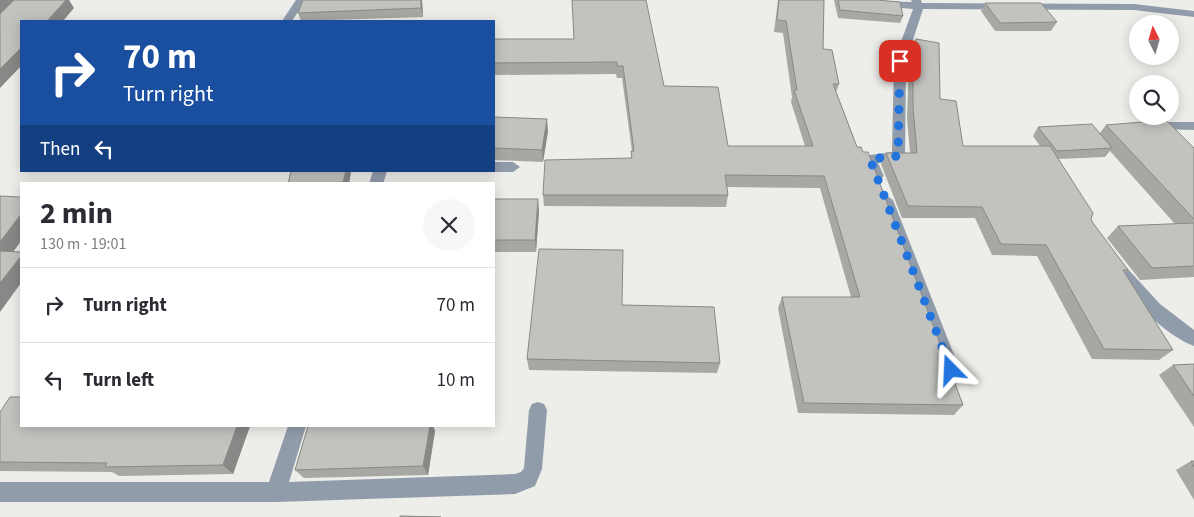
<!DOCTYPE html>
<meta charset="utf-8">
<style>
:root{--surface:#fff;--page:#f7f7f7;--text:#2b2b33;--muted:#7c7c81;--line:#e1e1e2}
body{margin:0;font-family:"Source Sans 3",sans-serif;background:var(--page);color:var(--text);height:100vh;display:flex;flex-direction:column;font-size:19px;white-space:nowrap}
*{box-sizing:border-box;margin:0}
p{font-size:16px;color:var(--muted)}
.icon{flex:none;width:28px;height:28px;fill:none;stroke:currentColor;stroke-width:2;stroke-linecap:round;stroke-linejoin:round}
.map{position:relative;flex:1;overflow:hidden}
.sheet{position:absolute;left:20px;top:182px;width:475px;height:245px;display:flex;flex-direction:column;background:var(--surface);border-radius:0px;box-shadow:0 2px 12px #0003}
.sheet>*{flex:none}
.banner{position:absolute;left:20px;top:20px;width:475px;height:152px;border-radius:0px;box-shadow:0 2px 12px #0003;background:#1a4fa0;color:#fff;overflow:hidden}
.needle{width:32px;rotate:355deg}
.buttons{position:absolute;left:1129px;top:15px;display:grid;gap:10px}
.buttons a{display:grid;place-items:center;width:50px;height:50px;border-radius:50%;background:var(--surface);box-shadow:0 2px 12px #0003;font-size:25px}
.pin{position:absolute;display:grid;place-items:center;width:42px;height:42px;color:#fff;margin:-21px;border-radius:10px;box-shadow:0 2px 8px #0006}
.me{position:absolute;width:55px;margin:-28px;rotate:339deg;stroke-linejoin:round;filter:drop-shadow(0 0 4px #0008)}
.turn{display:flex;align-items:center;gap:18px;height:105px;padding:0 20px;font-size:22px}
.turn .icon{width:65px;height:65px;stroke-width:2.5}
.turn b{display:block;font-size:35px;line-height:42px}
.then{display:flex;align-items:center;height:48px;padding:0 20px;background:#0003;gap:10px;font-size:19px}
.round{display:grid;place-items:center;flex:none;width:52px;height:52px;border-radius:26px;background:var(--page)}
.headline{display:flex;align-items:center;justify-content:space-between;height:85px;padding:0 20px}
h1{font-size:30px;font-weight:700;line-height:38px}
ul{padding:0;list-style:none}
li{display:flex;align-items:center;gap:15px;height:75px;padding:0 20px;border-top:1px solid var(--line)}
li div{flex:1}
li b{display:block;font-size:19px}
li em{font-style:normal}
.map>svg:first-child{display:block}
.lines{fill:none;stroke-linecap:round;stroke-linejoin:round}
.minor{fill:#919cab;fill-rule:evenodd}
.wall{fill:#a7a7a4}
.shaded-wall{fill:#888886}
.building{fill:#c2c2bf;stroke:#888886}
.route{stroke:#2173de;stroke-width:9;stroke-dasharray:0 16.2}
</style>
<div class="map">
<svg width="1194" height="517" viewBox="0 0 1194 517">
<rect width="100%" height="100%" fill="#ededea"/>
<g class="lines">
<path class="minor" d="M296,0H306L292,21H282Z
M839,0L912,2L911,0H921L922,3L1134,4L1194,11V17L1134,10L923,9L906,61L905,156L898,160L878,163L884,176L877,181L872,179L863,159L870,155L892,152L894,61L913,9L844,3Z
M1153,122H1194V130L1149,129L1147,126Z
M494,162H513L520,167L513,172H494Z
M373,171H387L383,184H369Z
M886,195L893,200L960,370L957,375L951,378L945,375L942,370L879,200Z
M1121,265L1126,267L1160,304L1194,330V346C1166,336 1127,297 1113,271L1116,267Z
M538,402L544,404L547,410L542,469L535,486L515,494L276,502H0V482H269L288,426H306L289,482L515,474L521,472L524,468L529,410L532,404Z"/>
</g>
<path class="wall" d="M422,0L423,17L301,21L298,13Z
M778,0H824L823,49L839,84L836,92L857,147L963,405L954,415L798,413L778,308L782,297H851L820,188L727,187L728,195L726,207L544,206L543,195L631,158L632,151L622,78H617L616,74L494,75V39H574L664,86L728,146H805L791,102L792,97L783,33L774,32Z
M834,0H877L903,16L900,23L838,18Z
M985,3L1057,22L1051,31H995L981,11Z
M916,39L940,99L963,146H1040L1033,136L1038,127L1100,133L1106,125L1194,148V277L1140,280L1107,238L1118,226L1175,224L1110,151L1105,157L1058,159L1093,223L1128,270L1125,273L1173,350L1159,360L1092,359L1037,256L992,255L975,218H902L881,164L886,153H910L907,118L909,59Z
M494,117L548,131L543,162L494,160Z
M291,171H351L349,184H288Z
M494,199L539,211L536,252H494Z
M622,305L720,363L717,373L529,370L527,359Z
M1194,364V427L1159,375L1173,365Z
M0,412L250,426L233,474L119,476L112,472L0,471Z
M308,426H433L435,431L428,475L304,478L295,470Z
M1191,461H1194V500L1176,470Z"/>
<path class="shaded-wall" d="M0,0H15L0,14Z
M66,0H69L74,8L63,21H47Z
M421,0H422L423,17L421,8Z
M21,48V66L0,88V69Z
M547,119L548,131L543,162L542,150Z
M346,171H351L349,184H344L343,182Z
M538,199L539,211L536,252L535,240Z
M21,214V241L6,262L0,257V242Z
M21,256V283L0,312V283Z
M237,426H250L233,474L223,465Z
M430,426H433L435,431L428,475L423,466Z"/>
<path class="building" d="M14,0H66L47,21H21V48L0,69V14Z
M303,0H421V8L298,13Z
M572,0H646L664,86L718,87L728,146H813L794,90H797L786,21L777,20L779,0H824L823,49L832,50L839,84H833L857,147H861L863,152H868L963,405L804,403L782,297H860L824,176L725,175L728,195H543L545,160L632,158L631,151H634L623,66H617V62L494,63V39H574Z
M838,0H877L900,2L903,16L840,10Z
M985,3H1041L1057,22L1000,23Z
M916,39L939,43L940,99L956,101L963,146H1050L1093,213L1091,219L1093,223L1128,270H1123L1173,350L1104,349L1046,245L1001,244L982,207L908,206L886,153H917L913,107V48Z
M494,117L547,119L542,150L494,148Z
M1166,120L1194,148V219L1106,125Z
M1092,124L1112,148L1057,151L1038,127Z
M291,171H346L343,182L319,184H288Z
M0,196L21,197V214L0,242Z
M494,199H538L535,240H494Z
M1194,223V266L1152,268L1118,226Z
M539,249L623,250L622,305L714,307L720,363L527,359Z
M0,251L21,252V256L0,283Z
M1194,364V396L1173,365Z
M10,397H21V426H237L223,465L105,467L107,463L0,462V412Z
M308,426H430L423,466L295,470Z
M1191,461H1194V467Z
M400,516L441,517H400Z"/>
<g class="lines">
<path class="route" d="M900,61L898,156L870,159L951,370"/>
</g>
</svg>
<div class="buttons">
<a><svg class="needle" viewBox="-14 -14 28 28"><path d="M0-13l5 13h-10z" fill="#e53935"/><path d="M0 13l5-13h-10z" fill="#7c7c81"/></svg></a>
<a><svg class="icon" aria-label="search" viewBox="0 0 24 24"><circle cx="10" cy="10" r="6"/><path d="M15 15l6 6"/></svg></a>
</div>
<div class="pin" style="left:900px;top:61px;background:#d93025"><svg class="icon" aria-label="arrive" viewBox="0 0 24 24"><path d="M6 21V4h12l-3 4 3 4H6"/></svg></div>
<svg class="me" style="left:951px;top:370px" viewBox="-20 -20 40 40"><path d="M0-17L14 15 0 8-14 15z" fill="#2173de" stroke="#fff" stroke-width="4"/></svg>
<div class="banner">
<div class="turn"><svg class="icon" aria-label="right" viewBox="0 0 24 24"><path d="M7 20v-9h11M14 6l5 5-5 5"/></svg><div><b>70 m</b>Turn right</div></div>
<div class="then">Then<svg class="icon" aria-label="left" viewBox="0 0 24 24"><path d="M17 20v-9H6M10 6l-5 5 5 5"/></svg></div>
</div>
<section class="sheet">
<div class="headline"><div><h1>2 min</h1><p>130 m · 19:01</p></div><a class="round"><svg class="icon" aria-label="close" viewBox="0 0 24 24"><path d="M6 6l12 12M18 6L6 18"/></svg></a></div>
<ul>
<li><svg class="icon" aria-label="right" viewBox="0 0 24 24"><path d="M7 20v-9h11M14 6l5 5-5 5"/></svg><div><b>Turn right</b></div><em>70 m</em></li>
<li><svg class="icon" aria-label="left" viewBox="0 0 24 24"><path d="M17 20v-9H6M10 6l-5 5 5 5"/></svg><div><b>Turn left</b></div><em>10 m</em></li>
</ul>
</section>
</div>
